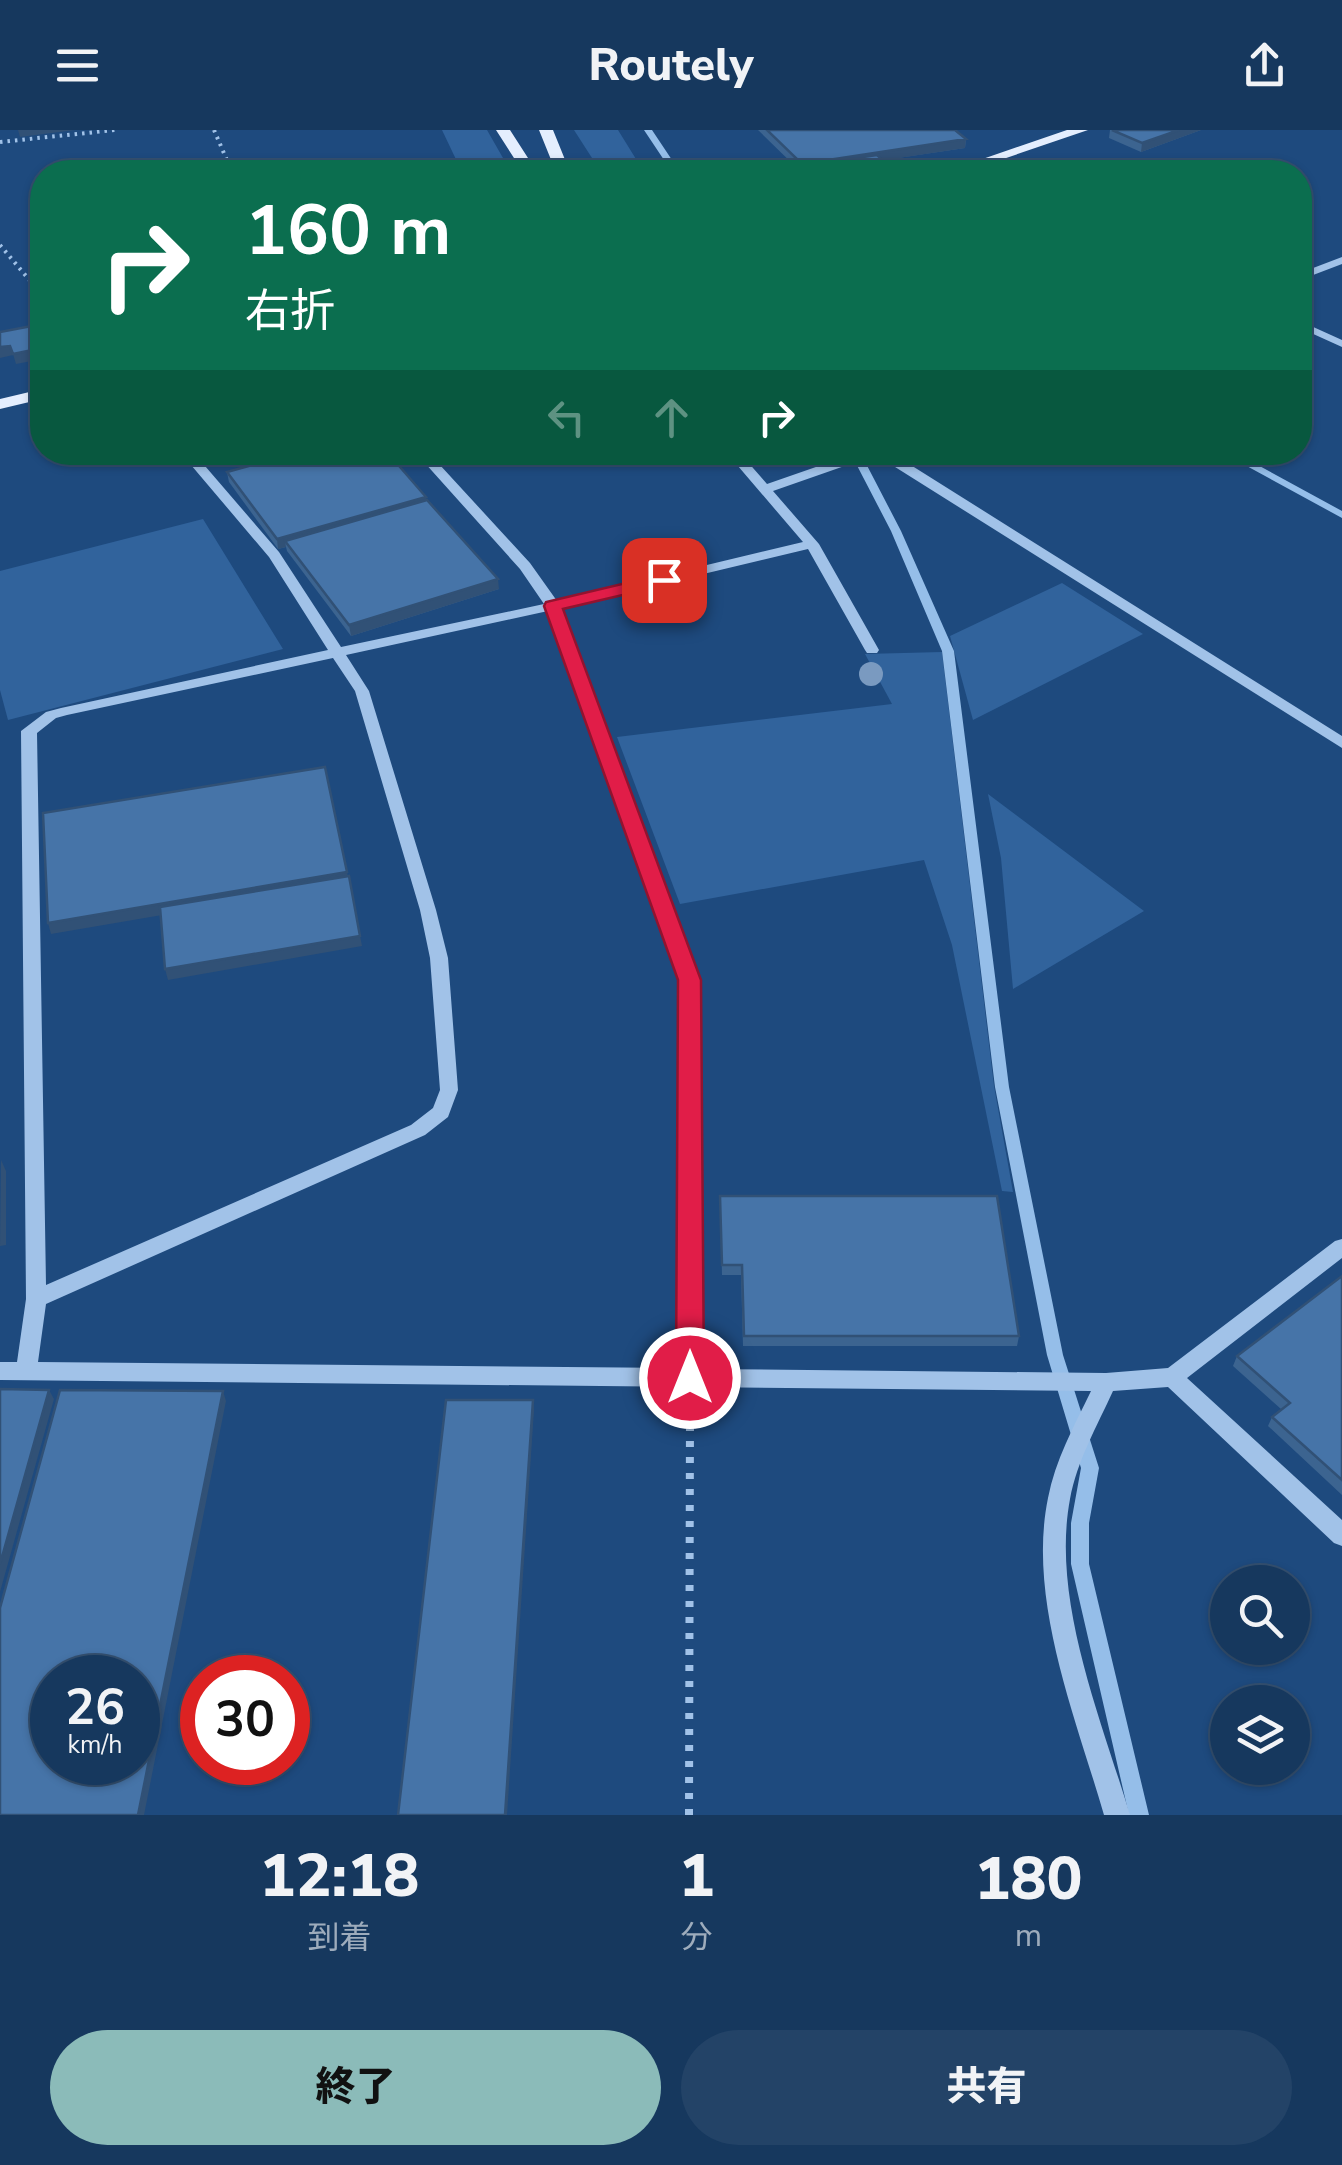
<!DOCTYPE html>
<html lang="ja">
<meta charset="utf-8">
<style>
:root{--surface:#16385e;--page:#234367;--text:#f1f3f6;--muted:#9eacbc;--line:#355273;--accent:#8bbbb9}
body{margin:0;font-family:"Nunito Sans","Noto Sans JP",sans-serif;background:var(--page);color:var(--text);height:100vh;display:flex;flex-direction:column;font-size:38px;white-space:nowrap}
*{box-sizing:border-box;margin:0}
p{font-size:32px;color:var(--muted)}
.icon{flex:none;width:55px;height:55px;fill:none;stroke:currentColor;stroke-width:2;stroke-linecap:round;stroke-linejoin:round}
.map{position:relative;height:1685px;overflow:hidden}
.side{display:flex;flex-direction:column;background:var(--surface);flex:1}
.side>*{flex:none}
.top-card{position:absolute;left:30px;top:30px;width:1282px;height:305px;border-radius:40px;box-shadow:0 2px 8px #0004,0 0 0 2px var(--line);background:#0b6e4f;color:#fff;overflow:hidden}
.tools{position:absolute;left:1210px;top:1435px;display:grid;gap:20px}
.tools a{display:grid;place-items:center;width:100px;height:100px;border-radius:50%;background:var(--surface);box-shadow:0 2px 8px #0004,0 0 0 2px var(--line);font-size:50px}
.speed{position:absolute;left:30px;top:1525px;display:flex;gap:20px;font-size:50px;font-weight:700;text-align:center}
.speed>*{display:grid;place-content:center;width:130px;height:130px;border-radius:50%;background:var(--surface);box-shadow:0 2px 8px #0004,0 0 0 2px var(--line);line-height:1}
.speed small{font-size:25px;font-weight:400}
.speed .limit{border:15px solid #d22;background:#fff;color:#111}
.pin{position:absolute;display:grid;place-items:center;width:85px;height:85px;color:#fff;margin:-42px;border-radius:20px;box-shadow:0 5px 15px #0006}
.me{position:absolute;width:110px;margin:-55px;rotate:0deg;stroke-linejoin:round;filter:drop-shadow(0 0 8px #0008)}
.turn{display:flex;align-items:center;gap:35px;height:210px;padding:0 50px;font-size:45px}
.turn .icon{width:130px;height:130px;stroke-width:2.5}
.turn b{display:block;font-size:70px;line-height:85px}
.lanes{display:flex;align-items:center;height:95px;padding:0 50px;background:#0003;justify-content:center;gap:50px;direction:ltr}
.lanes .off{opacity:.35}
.eta{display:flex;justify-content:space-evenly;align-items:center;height:170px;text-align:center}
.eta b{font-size:60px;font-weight:800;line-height:70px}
.cta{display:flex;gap:20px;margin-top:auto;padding:20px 50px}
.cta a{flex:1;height:115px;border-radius:60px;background:var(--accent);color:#111;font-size:40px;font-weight:800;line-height:115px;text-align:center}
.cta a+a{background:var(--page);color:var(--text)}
header{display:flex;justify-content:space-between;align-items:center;height:130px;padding:0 50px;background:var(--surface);font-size:45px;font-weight:800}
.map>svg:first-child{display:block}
.green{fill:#31639c}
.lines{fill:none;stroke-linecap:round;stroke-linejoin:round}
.stream{fill:#95bee9;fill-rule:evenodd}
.path-far1{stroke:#a1c2e8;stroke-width:4;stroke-dasharray:2.5 5;stroke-linecap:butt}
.path{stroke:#a1c2e8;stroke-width:8;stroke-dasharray:6 10;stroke-linecap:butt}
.minor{fill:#a1c2e8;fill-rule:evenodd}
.major{fill:#e4eefe;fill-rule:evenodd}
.tree{fill:#7a9ac0}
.wall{fill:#3c6490}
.shaded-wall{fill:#315176}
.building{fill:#4674a8;stroke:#315176;stroke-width:2.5;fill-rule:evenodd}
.route{fill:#e11d48;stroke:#92132f;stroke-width:2.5}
</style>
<header><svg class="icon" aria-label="menu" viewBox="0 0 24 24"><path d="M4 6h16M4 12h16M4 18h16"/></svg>Routely<svg class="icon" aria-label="share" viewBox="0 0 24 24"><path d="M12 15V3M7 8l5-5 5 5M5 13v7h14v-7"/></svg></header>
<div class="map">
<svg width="1342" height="1685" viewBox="0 0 1342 1685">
<rect width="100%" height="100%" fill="#1e4a7e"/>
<path class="green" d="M442,0H487L511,42H462Z
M574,0H618L644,42H601Z
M203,389L283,519L8,590L0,560V441Z
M1062,453L1143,504L973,590L950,506Z
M942,522L994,956L1013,1062L1002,1061L952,815L924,730L680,774L617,607L892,574L865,524Z
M988,664L1144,781L1013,859L1001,728Z"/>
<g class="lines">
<path class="stream" d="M644,0H652L680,42H672Z
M850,322H860L901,401L954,521L1009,957L1063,1225L1099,1338L1089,1393V1434L1149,1685H1129L1071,1434V1393L1081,1338L1047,1225L995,957L942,521L891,401Z
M1221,322H1234L1342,381V388Z"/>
<path class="path-far1" d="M214,0L232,42
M0,12L115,0
M0,115L42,165"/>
<path class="path" d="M689,1685L690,1281"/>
<path class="minor" d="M1342,127V134L1300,150V143Z
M1300,191L1342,210V217L1300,198Z
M180,322H193L279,422L341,517L544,474L520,439L415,322H428L530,433L557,471L803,412L726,322H739L767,354L859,322H890L1342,606V618L876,325L773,361L819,414L879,520L877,523H867L865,520L808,419L561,478L699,850L701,1239L1106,1243L1168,1238L1335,1111L1342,1109V1128L1187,1248L1342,1390V1416L1334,1413L1168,1257L1113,1261C1097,1296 1077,1331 1070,1369C1051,1470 1101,1588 1130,1685H1104C1076,1588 1027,1470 1048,1368C1055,1331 1074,1296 1091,1261L0,1250V1232H17L26,1169L21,601L46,582L61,578L328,520L269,427ZM548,481L681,850L679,1238L38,1232L46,1174L425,1005L448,987L458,960L448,828L436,780L369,561L346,525ZM333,528L355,561L420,780L430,828L440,960L433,978L411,995L46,1155L37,603L56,588L67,585Z"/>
<path class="major" d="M496,0H510L537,42H523Z
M539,0H553L570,42H556Z
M1067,0H1088L965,42H945Z
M42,259V269L0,279V269Z"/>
</g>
<circle class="tree" cx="871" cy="544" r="12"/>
<path class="wall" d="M758,0H955L966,9L965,18L884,30L885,41L875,42H801Z
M1110,0H1201L1141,22L1109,8Z
M227,342L426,370L499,459L351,506L287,421L286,417L278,419L229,352Z
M720,1066L1019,1206L1017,1216H743L741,1145H722Z
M1342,1146V1365L1268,1296L1272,1287L1281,1279L1233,1236L1237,1226Z"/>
<path class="shaded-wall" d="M18,0H75L20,7Z
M1179,0H1201L1141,22L1142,13Z
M966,9L965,18L813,41L807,35L806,42H801L802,34Z
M885,32V41L875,42H817Z
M10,216L13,225L0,228V217Z
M42,218V229L16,234L13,224Z
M426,367L427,377L285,411L286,417L278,419L277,409Z
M498,449L499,459L351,506L349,495Z
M347,742L349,753L51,804L48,793Z
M360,806L362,816L168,850L165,839Z
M1,1030L6,1041V1115L0,1116Z
M49,1260L54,1269L0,1462V1434Z
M223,1261L226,1271L144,1685H138Z
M533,1270L534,1280L507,1685H505Z"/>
<path class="building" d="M767,0H955L966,9L802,34Z
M1112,0H1179L1142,13Z
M877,25L885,32L817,42H814L807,35Z
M37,195L42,208V218L13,224L10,216L0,217V202Z
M299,322H387L426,367L277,409L227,342Z
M427,370L498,449L349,495L285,411Z
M325,637L347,742L48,793L43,683Z
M349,746L360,806L165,839L160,777Z
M720,1066H997L1019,1206H744L742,1135H722Z
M1342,1146V1350L1272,1287L1290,1273L1237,1226Z
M0,1259L49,1260L0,1434Z
M60,1260L223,1261L138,1685H0V1478ZM52,1548H138V1632H52Z
M446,1270H533L505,1685H398Z"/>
<path class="route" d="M664,444L673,450L670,454L563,479L701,850L704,1248L700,1256L690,1260L680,1256L676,1248L678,850L544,476L546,472Z"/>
</svg>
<div class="tools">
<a><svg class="icon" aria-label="search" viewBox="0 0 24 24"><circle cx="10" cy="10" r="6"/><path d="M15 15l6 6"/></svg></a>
<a><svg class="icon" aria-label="layers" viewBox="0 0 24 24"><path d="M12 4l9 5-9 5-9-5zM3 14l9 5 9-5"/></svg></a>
</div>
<div class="speed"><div>26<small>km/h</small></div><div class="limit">30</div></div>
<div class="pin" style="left:664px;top:450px;background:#d93025"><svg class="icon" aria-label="arrive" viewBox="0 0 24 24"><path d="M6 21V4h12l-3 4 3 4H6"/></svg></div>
<svg class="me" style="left:690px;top:1248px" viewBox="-20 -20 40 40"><circle r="17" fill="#e11d48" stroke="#fff" stroke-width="3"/><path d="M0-11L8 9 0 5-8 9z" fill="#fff"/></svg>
<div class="top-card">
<div class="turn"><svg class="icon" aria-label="right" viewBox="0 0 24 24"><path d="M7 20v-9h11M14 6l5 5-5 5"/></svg><div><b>160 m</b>右折</div></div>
<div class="lanes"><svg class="icon off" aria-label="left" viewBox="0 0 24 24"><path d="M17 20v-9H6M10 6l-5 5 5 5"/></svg><svg class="icon off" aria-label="ahead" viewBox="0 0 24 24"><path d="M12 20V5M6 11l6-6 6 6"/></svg><svg class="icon" aria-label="right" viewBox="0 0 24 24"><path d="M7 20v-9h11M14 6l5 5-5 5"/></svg></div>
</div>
</div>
<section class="side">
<div class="eta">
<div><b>12:18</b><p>到着</p></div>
<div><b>1</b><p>分</p></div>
<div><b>180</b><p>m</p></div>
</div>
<div class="cta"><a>終了</a><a>共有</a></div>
</section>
